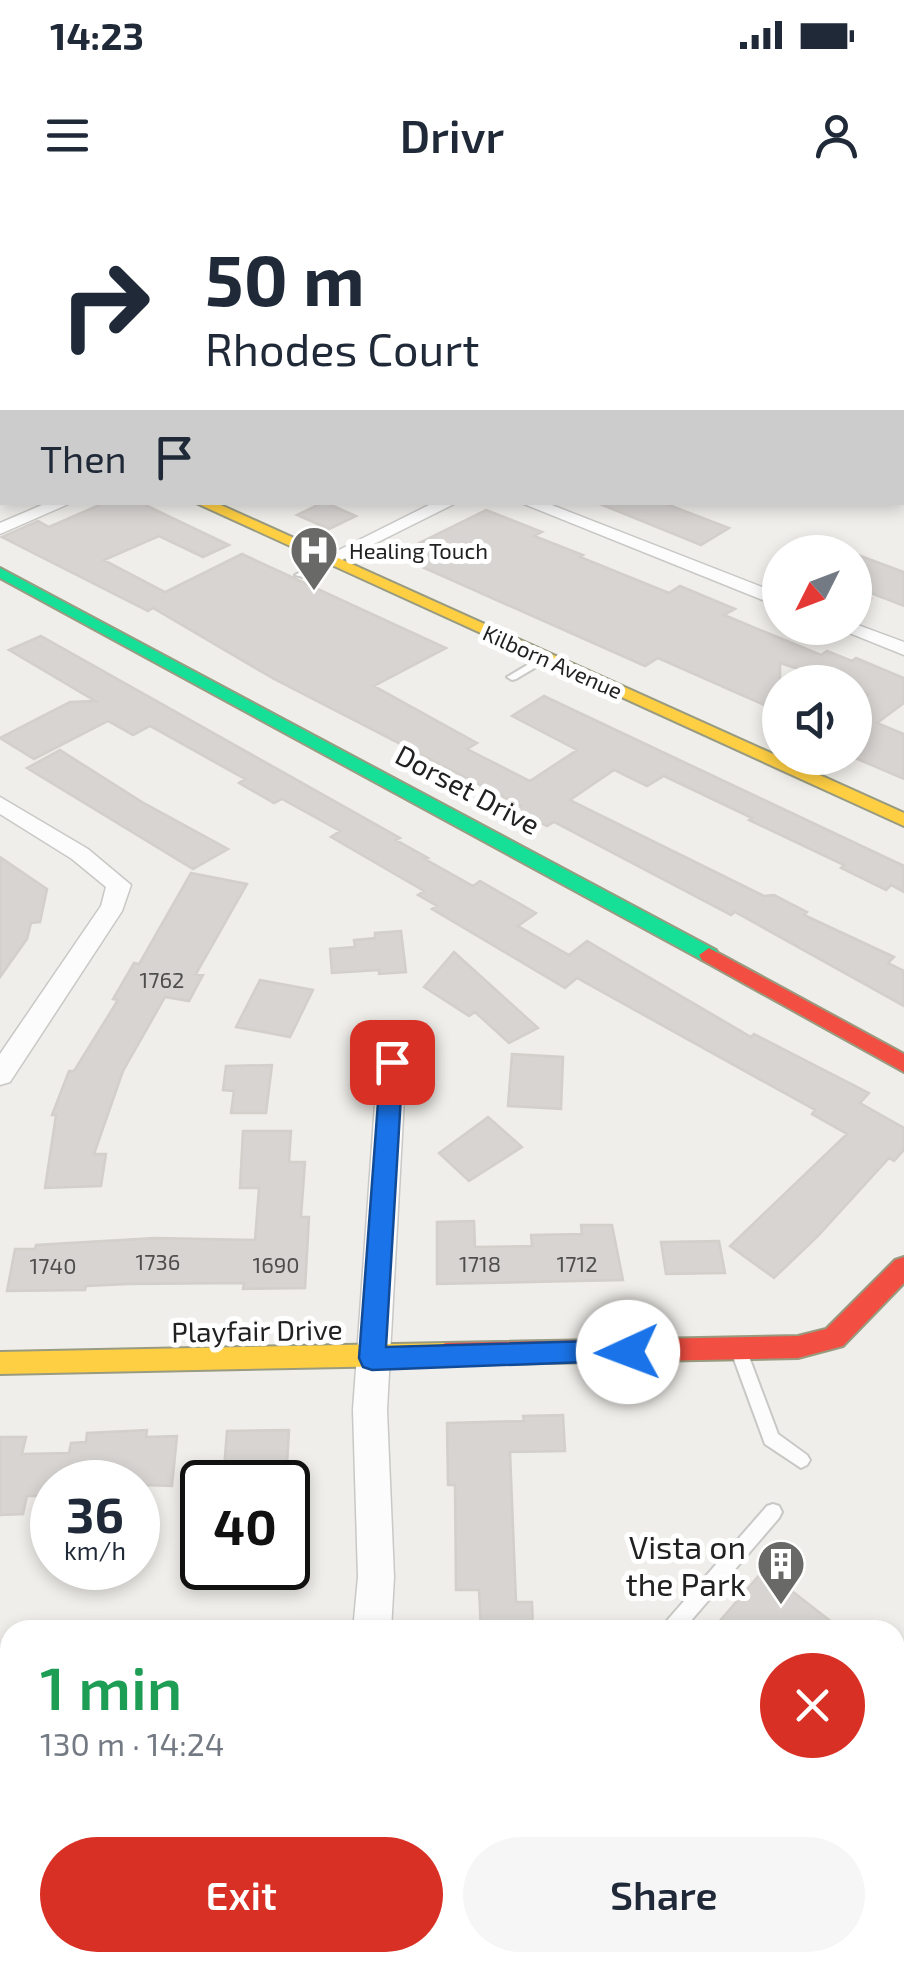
<!DOCTYPE html>
<meta charset="utf-8">
<style>
:root{--surface:#fff;--page:#f6f6f7;--text:#1f2937;--muted:#747a83;--accent:#d93025}
body{margin:0;font-family:"Exo 2",sans-serif;background:var(--page);color:var(--text);height:100vh;display:flex;flex-direction:column;font-size:38px;white-space:nowrap}
*{box-sizing:border-box;margin:0}
p{font-size:32px;color:var(--muted)}
.icon{flex:none;width:55px;height:55px;fill:none;stroke:currentColor;stroke-width:2;stroke-linecap:round;stroke-linejoin:round}
.map{position:relative;flex:1;overflow:hidden}
.sheet{position:absolute;left:0px;top:1420px;width:905px;height:352px;display:flex;flex-direction:column;background:var(--surface);border-radius:30px 30px 0 0;box-shadow:0 5px 15px #0003}
.sheet>*{flex:none}
.top-card{position:absolute;left:0px;top:0px;width:905px;height:305px;box-shadow:0 5px 15px #0003;background:#fff;color:var(--text);overflow:hidden}
.needle{width:65px;rotate:228deg}
.controls{position:absolute;left:762px;top:335px;display:grid;gap:20px}
.controls a{display:grid;place-items:center;width:110px;height:110px;border-radius:50%;background:var(--surface);box-shadow:0 5px 15px #0003;font-size:50px}
.speed{position:absolute;left:30px;top:1260px;display:flex;gap:20px;font-size:50px;font-weight:700;text-align:center}
.speed>*{display:grid;place-content:center;width:130px;height:130px;border-radius:50%;background:var(--surface);box-shadow:0 5px 15px #0003;line-height:1}
.speed small{font-size:25px;font-weight:400}
.speed .limit{border:5px solid #111;border-radius:15px;background:#fff;color:#111}
.pin{position:absolute;display:grid;place-items:center;width:85px;height:85px;color:#fff;margin:-42px;border-radius:20px;box-shadow:0 5px 15px #0006}
.me{position:absolute;width:110px;margin:-55px;rotate:268deg;stroke-linejoin:round;filter:drop-shadow(0 0 8px #0008)}
.turn{display:flex;align-items:center;gap:35px;height:210px;padding:0 40px;font-size:45px}
.turn .icon{width:130px;height:130px;stroke-width:2.5}
.turn b{display:block;font-size:70px;line-height:85px}
.then{display:flex;align-items:center;height:95px;padding:0 40px;background:#0003;gap:20px;font-size:38px}
.round{display:grid;place-items:center;flex:none;width:105px;height:105px;border-radius:52px;background:var(--page)}
.headline{display:flex;align-items:center;justify-content:space-between;height:170px;padding:0 40px}
h1{font-size:60px;font-weight:600;line-height:75px;color:#1e9e55}
.button{display:flex;gap:20px;margin-top:auto;padding:20px 40px}
.button a{flex:1;height:115px;border-radius:60px;background:var(--accent);color:#fff;font-size:40px;font-weight:600;line-height:115px;text-align:center}
.button a+a{background:var(--page);color:var(--text)}
.status{display:flex;justify-content:space-between;align-items:center;height:70px;padding:0 50px;background:var(--surface);direction:ltr}
.status svg{height:28px;fill:currentColor}
header{display:flex;justify-content:space-between;align-items:center;height:130px;padding:0 40px;background:var(--surface);font-size:45px;font-weight:600}
.map>svg:first-child{display:block}
.building{fill:#d7d4d1;stroke:#d3cfcb;stroke-width:2.5}
.lines{fill:none;stroke-linecap:round;stroke-linejoin:round}
.lane-casing{stroke:#c8c8c6;stroke-width:4}
.street-casing{stroke:#c8c8c6;stroke-width:3}
.fast-casing{stroke:#999b80;stroke-width:4}
.slow-casing{stroke:#999b80;stroke-width:4}
.jam-casing{stroke:#999b80;stroke-width:4}
.path-far1{stroke:#eddcda;stroke-width:4;stroke-dasharray:4 4;stroke-linecap:butt}
.path{stroke:#eddcda;stroke-width:8;stroke-dasharray:8 8;stroke-linecap:butt}
.lane{fill:#fdfcfc;fill-rule:evenodd}
.street{fill:#fdfcfc;fill-rule:evenodd}
.fast{fill:#16e098;fill-rule:evenodd}
.slow{fill:#ffcf43;fill-rule:evenodd}
.jam{fill:#f24e42;fill-rule:evenodd}
.route{fill:#1a73e8;stroke:#114b97;stroke-width:2.5}
.labels{text-anchor:middle;dominant-baseline:central;stroke-width:10;stroke-linejoin:round;paint-order:stroke}
.far-poi-label{font-size:22px;fill:#212121;stroke:#fff;text-anchor:start}
.far-street-label{font-size:22px;fill:#212121;stroke:#fff}
.number-label{font-size:22px;fill:#4e4e4d}
.street-label{font-size:28px;fill:#212121;stroke:#fff}
.near-poi-label{font-size:32px;fill:#212121;stroke:#fff;text-anchor:end}
</style>
<div class="status"><b>14:23</b><svg viewBox="0 0 49 12"><path d="M0 12V9h3v3zM5 12V6h3v6zM10 12V3h3v9zM15 12V0h3v12zM26 1h20v11H26zM47 4h2v5h-2z"/></svg></div>
<header><svg class="icon" aria-label="menu" viewBox="0 0 24 24"><path d="M4 6h16M4 12h16M4 18h16"/></svg>Drivr<svg class="icon" aria-label="person" viewBox="0 0 24 24"><circle cx="12" cy="8" r="4"/><path d="M4 21q1-7 8-7t8 7"/></svg></header>
<div class="map">
<svg width="904" height="1771" viewBox="0 0 904 1771">
<rect width="100%" height="100%" fill="#f0eeea"/>
<path class="building" d="M106,302H139L229,345L203,357L159,336L104,360L165,392L242,354L446,448L374,486L477,543L467,549L530,581L577,550L512,516L544,496L904,666V692L891,685L886,690L841,668L844,665L749,620L752,618L664,576L647,586L614,570L570,600L764,696L774,695L807,712L804,715L894,757L888,763L904,771V806L735,712L731,715L554,622L547,626L515,610L521,606L274,479L153,408L148,411L2,337L38,321L49,327Z
M324,302L356,316L329,329L297,315Z
M595,302H661L729,328L701,345Z
M486,310L542,332L534,336L583,355L580,357L669,393L680,386L735,409L724,415L821,455L827,451L852,461L856,458L904,478V503L877,523L904,534V579L855,558V503L868,494L855,489V482H838L780,463V512L658,458L645,466L395,355Z
M855,354L904,372V406L855,387Z
M41,436L400,638L396,640L428,658L425,659L473,686L480,681L536,713L518,726L569,755L587,741L751,837L754,834L869,893L860,903L904,928V950L894,961L889,958L818,1036L774,1078L730,1046L847,934L812,914L815,910L577,778L565,788L432,709L437,706L418,695L424,691L331,637L340,631L282,599L274,603L239,583L245,579L150,526L133,535L108,521L34,559L0,538L70,502L95,501L9,450Z
M60,550L142,602L228,649L193,669L27,568Z
M0,657L47,689L40,722L31,723L27,739L0,777Z
M191,673L247,684L196,774L203,775L189,801L165,797L123,871L94,954H106L101,986L45,988L56,915H52L69,871H74L118,800L113,799L134,763L139,764Z
M401,731L406,772L379,774V770L332,773L330,749L355,747L354,740L375,738V733Z
M454,752L538,828L509,843L475,812L469,816L424,787Z
M260,780L313,790L290,837L236,827Z
M512,854L563,857L561,909L508,906Z
M272,865L266,913H231L234,891L223,890L226,866Z
M488,917L522,947L469,981L439,953Z
M243,931H291L289,962H305L301,1017H309L305,1088L243,1089L244,1083L128,1084L86,1086L85,1090L7,1091L15,1049H35L36,1045L155,1038L255,1040L259,988H240Z
M474,1021L475,1047L532,1046L531,1035L582,1034L581,1025H612L623,1080L437,1084V1022Z
M719,1041L725,1073L666,1074L661,1042Z
M563,1215L565,1251L510,1252L516,1402H532L533,1430H481L479,1390H456L455,1285H448L447,1223L524,1221L523,1216Z
M147,1230L146,1237L177,1236L172,1286L52,1282V1296H27L23,1314L0,1315V1237H26L22,1254L69,1253L71,1243L86,1242L87,1233Z
M289,1230L286,1282H223L227,1231Z
M762,1372L774,1377L842,1430H712Z"/>
<g class="lines">
<g class="lane-casing">
<path id="lane" d="M328,357L333,360L331,362L303,377L295,375Z
M544,455L549,458L548,460L516,479L512,480L507,477Z
M740,1147L746,1149L748,1154L778,1234L807,1255L810,1260L807,1265L801,1268L765,1244L732,1154L734,1149Z
M773,1304L779,1306L782,1312L779,1318L683,1430H662L664,1424L767,1306Z"/>
</g>
<g class="street-casing">
<path id="street" d="M358,0H376L378,2H360Z
M573,0H593L595,2H575Z
M2,30V38L0,39V31Z
M902,49H904V57H902Z
M902,79H904V87H902Z
M0,82L2,83V91L0,90Z
M49,302H73L0,334V323Z
M435,302H458L334,364H322L319,360Z
M519,302H544L780,394V407Z
M855,424L904,442V455L837,428H855Z
M0,597L88,649L131,685L122,711L10,882L0,885V854L101,706L106,687L72,659L0,614Z
M392,852L402,855L406,862L387,1210L394,1377L391,1430H353L358,1377L353,1210L378,862L382,855Z
M0,1619H10V1659H0Z"/>
</g>
<g class="fast-casing">
<path id="fast" d="M0,368L716,750L719,755L709,762L702,760L0,378Z"/>
</g>
<g class="slow-casing">
<path id="slow" d="M194,302H214L904,613V626Z
M446,1143L455,1146L459,1154L455,1162L446,1165L0,1174V1152Z"/>
</g>
<g class="jam-casing">
<path id="jam" d="M0,207L2,208V216L0,215Z
M709,748L904,854V872L702,760L699,755Z
M904,1057V1083L843,1146L798,1158L446,1165L437,1162L433,1154L437,1146L446,1143L798,1136L826,1129L895,1060Z"/>
</g>
<path class="path-far1" d="M769,364L780,368
M855,397L869,402
M857,410L875,395"/>
<path class="path" d="M291,1762V1771"/>
<use href="#lane" class="lane"/>
<use href="#street" class="street"/>
<use href="#fast" class="fast"/>
<use href="#slow" class="slow"/>
<use href="#jam" class="jam"/>
</g>
<path class="route" d="M392,854L403,862L386,1147L628,1140L638,1144L642,1152L638,1160L372,1170L363,1167L359,1158L381,862Z"/>
<defs>
<g id="hospital-pin" transform="scale(2.5)"><path d="M0 17L-7.5 6A9.5 9.5 0 1 1 7.5 6Z" fill="#696967" stroke="#fff"/><path d="M-5-5h3v3.5h4V-5h3V5h-3V1.5h-4V5h-3Z" fill="#fff"/></g>
<g id="building-pin" transform="scale(2.5)"><path d="M0 17L-7.5 6A9.5 9.5 0 1 1 7.5 6Z" fill="#696967" stroke="#fff"/><path d="M-4-6H4V6H1V3H-1V6H-4ZM-2.5-4.3h1.7v1.8h-1.7ZM.8-4.3h1.7v1.8H.8ZM-2.5-1h1.7V.8h-1.7ZM.8-1h1.7V.8H.8Z" fill="#fff"/></g>
</defs>
<g fill-rule="evenodd">
<use href="#hospital-pin" x="314" y="350"/>
<use href="#building-pin" x="781" y="1364"/>
</g>
<g class="labels">
<g class="far-poi-label">
<text x="349" y="350">Healing Touch</text>
</g>
<g class="far-street-label">
<text transform="translate(553 461) rotate(24)">Kilborn Avenue</text>
</g>
<g class="number-label">
<text x="162" y="779">1762</text>
<text x="158" y="1061">1736</text>
<text x="480" y="1063">1718</text>
<text x="577" y="1063">1712</text>
<text x="276" y="1064">1690</text>
<text x="53" y="1065">1740</text>
</g>
<g class="street-label">
<text transform="translate(468 589) rotate(28)">Dorset Drive</text>
<text transform="translate(257 1130) rotate(-1)">Playfair Drive</text>
</g>
<g class="near-poi-label">
<text x="746" y="1346">Vista on<tspan x="746" dy="37">the Park</tspan></text>
</g>
</g>
</svg>
<div class="controls">
<a><svg class="needle" viewBox="-14 -14 28 28"><path d="M0-13l5 13h-10z" fill="#e53935"/><path d="M0 13l5-13h-10z" fill="#747a83"/></svg></a>
<a><svg class="icon" aria-label="sound" viewBox="0 0 24 24"><path d="M4 9h4l5-4v14l-5-4H4zM17 9q2 3 0 6"/></svg></a>
</div>
<div class="speed"><div>36<small>km/h</small></div><div class="limit">40</div></div>
<div class="pin" style="left:392px;top:862px;background:#d93025"><svg class="icon" aria-label="arrive" viewBox="0 0 24 24"><path d="M6 21V4h12l-3 4 3 4H6"/></svg></div>
<svg class="me" style="left:628px;top:1152px" viewBox="-20 -20 40 40"><circle r="19" fill="#fff"/><path d="M0-13L10 11 0 6-10 11z" fill="#1a73e8"/></svg>
<div class="top-card">
<div class="turn"><svg class="icon" aria-label="right" viewBox="0 0 24 24"><path d="M7 20v-9h11M14 6l5 5-5 5"/></svg><div><b>50 m</b>Rhodes Court</div></div>
<div class="then">Then<svg class="icon" aria-label="arrive" viewBox="0 0 24 24"><path d="M6 21V4h12l-3 4 3 4H6"/></svg></div>
</div>
<section class="sheet">
<div class="headline"><div><h1>1 min</h1><p>130 m · 14:24</p></div><a class="round" style="background:#d93025;color:#fff"><svg class="icon" aria-label="close" viewBox="0 0 24 24"><path d="M6 6l12 12M18 6L6 18"/></svg></a></div>
<div class="button"><a>Exit</a><a>Share</a></div>
</section>
</div>
